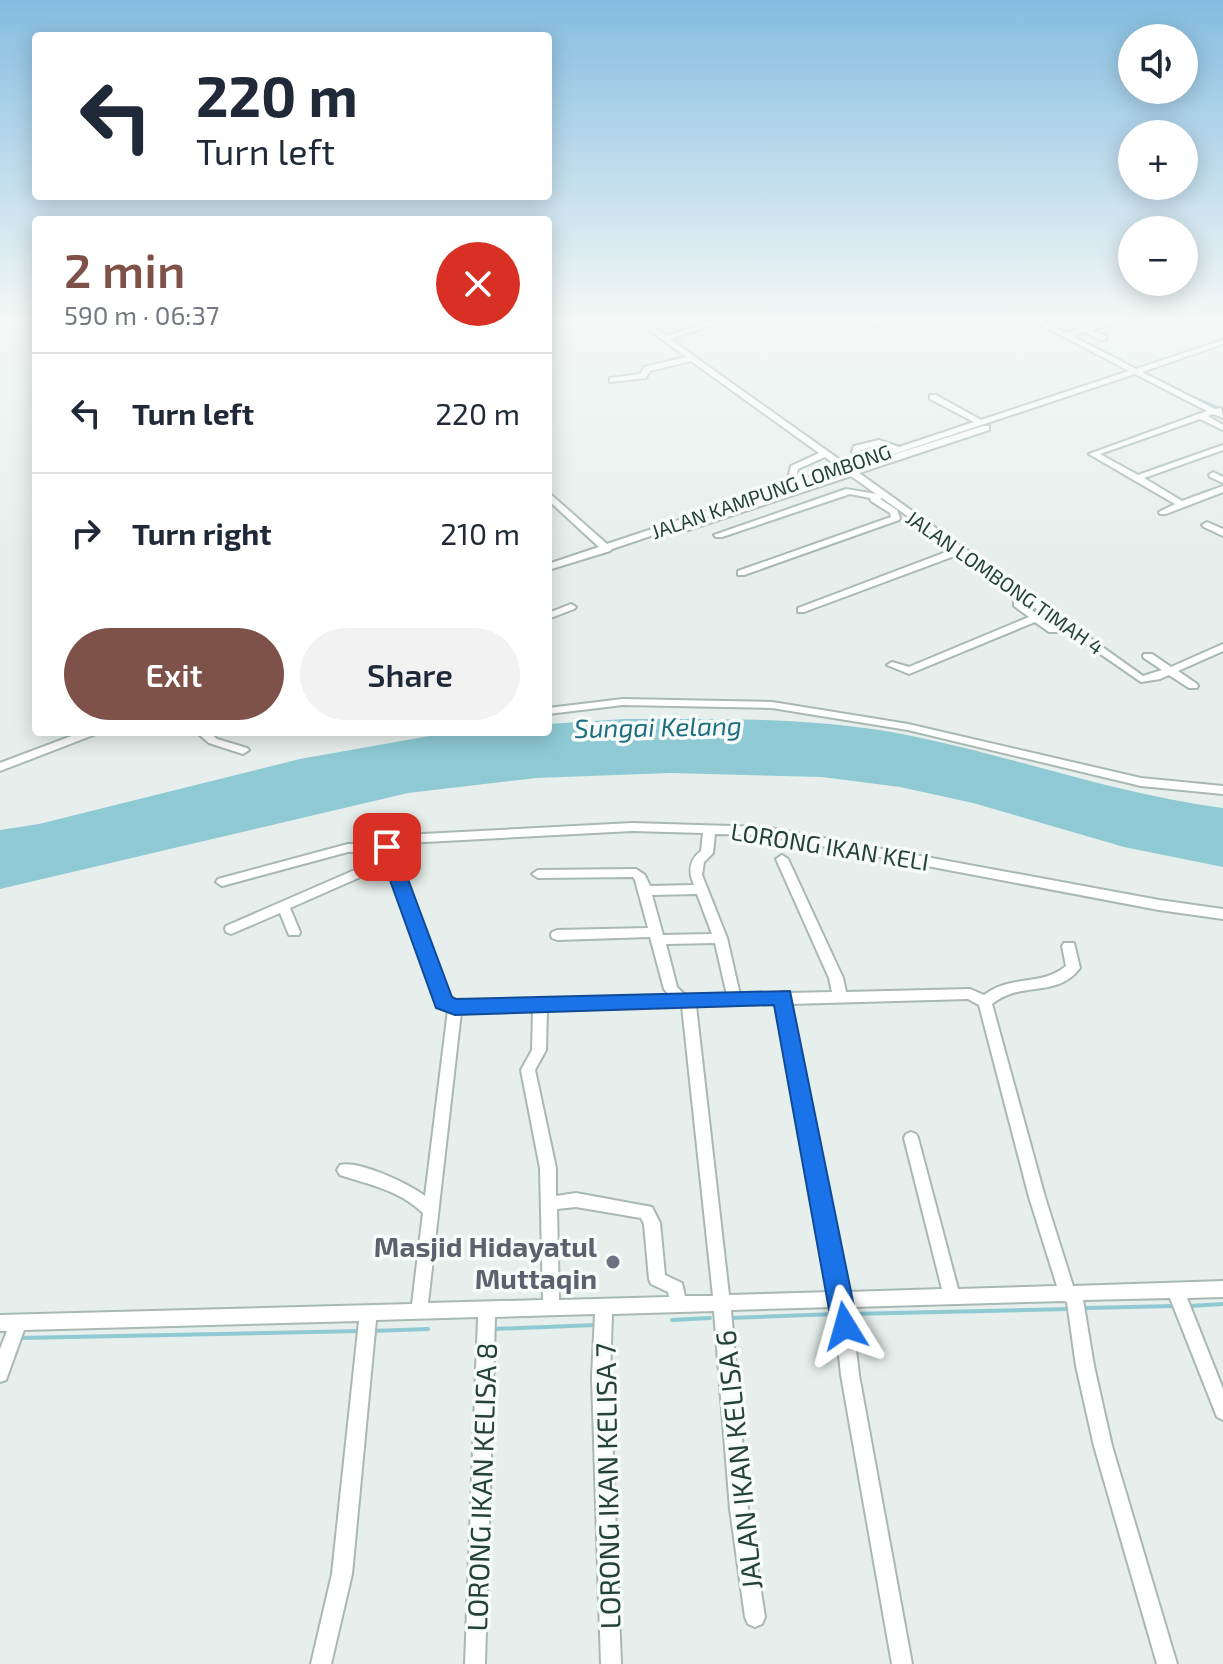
<!DOCTYPE html>
<meta charset="utf-8">
<style>
:root{--surface:#fff;--page:#f2f2f3;--text:#1f2937;--muted:#747a83;--line:#e0e1e3;--accent:#7f5249}
body{margin:0;font-family:"Exo 2",sans-serif;background:var(--page);color:var(--text);height:100vh;display:flex;flex-direction:column;font-size:30px;white-space:nowrap}
*{box-sizing:border-box;margin:0}
p{font-size:26px;color:var(--muted)}
.icon{flex:none;width:44px;height:44px;fill:none;stroke:currentColor;stroke-width:2;stroke-linecap:round;stroke-linejoin:round}
.map{position:relative;flex:1;overflow:hidden}
.sheet{position:absolute;left:32px;top:216px;width:520px;height:520px;display:flex;flex-direction:column;background:var(--surface);border-radius:8px;box-shadow:0 4px 20px #0003}
.sheet>*{flex:none}
.hud{position:absolute;left:32px;top:32px;width:520px;height:168px;border-radius:8px;box-shadow:0 4px 20px #0003;background:#fff;color:var(--text);overflow:hidden}
.buttons{position:absolute;left:1118px;top:24px;display:grid;gap:16px}
.buttons a{display:grid;place-items:center;width:80px;height:80px;border-radius:50%;background:var(--surface);box-shadow:0 4px 20px #0003;font-size:40px}
.pin{position:absolute;display:grid;place-items:center;width:68px;height:68px;color:#fff;margin:-34px;border-radius:16px;box-shadow:0 4px 12px #0006}
.me{position:absolute;width:88px;margin:-44px;rotate:352deg;stroke-linejoin:round;filter:drop-shadow(0 0 6px #0008)}
.turn{display:flex;align-items:center;gap:28px;height:168px;padding:0 32px;font-size:36px}
.turn .icon{width:104px;height:104px;stroke-width:2.5}
.turn b{display:block;font-size:56px;line-height:68px}
.round{display:grid;place-items:center;flex:none;width:84px;height:84px;border-radius:42px;background:var(--page)}
.head{display:flex;align-items:center;justify-content:space-between;height:136px;padding:0 32px}
h1{font-size:48px;font-weight:600;line-height:60px;color:var(--accent)}
.primary-button{display:flex;gap:16px;margin-top:auto;padding:16px 32px}
.primary-button a{flex:1;height:92px;border-radius:48px;background:var(--accent);color:#fff;font-size:32px;font-weight:600;line-height:92px;text-align:center}
.primary-button a+a{background:var(--page);color:var(--text)}
ul{padding:0;list-style:none}
li{display:flex;align-items:center;gap:24px;height:120px;padding:0 32px;border-top:2px solid var(--line)}
li div{flex:1}
li b{display:block;font-size:30px}
li em{font-style:normal}
.map>svg:first-child{display:block}
.water{fill:#8ec9d4}
.lines{fill:none;stroke-linecap:round;stroke-linejoin:round}
.stream-far1{stroke:#8ec9d4;stroke-width:2}
.stream{stroke:#8ec9d4;stroke-width:4}
.minor-casing{stroke:#a8b8b2;stroke-width:4}
.minor{fill:#fff;fill-rule:evenodd}
.route{fill:#1a73e8;stroke:#114b97;stroke-width:2}
.worship-dot{fill:#6b7280;stroke:#f7fbf9;stroke-width:3}
.labels{text-anchor:middle;dominant-baseline:central;stroke-width:7;stroke-linejoin:round;paint-order:stroke}
.far-street-label{font-size:20px;fill:#24423a;stroke:#f7fbf9}
.street-label{font-size:24px;fill:#24423a;stroke:#f7fbf9}
.water-label{font-size:26px;font-style:italic;fill:#1c6f80;stroke:#f7fbf9}
.near-worship-label{font-size:28px;font-weight:bold;fill:#5b616d;stroke:#f7fbf9;text-anchor:end}
.near-street-label{font-size:28px;fill:#24423a;stroke:#f7fbf9}
</style>
<div class="map">
<svg width="1223" height="1664" viewBox="0 0 1223 1664">
<rect width="100%" height="100%" fill="#e6efeb"/>
<path class="water" d="M625,719C710,719 795,717 879,730C995,749 1106,793 1223,808V867L1124,847L973,803L900,787L822,777L670,773L536,778L408,793L0,889V830L39,824L300,759L452,732H548V724Z"/>
<g class="lines">
<path class="stream-far1" d="M1034,316L1066,332
M1074,336L1123,361
M1158,379L1182,391
M1192,396L1217,407"/>
<path class="stream" d="M1190,1306L1223,1304
M1087,1308L1175,1306
M849,1314L1069,1309
M730,1318L835,1314
M672,1320L710,1318
M494,1329L596,1325
M372,1331L428,1329
M20,1338L360,1331"/>
<g class="minor-casing">
<path id="minor" d="M630,316H638L642,319L654,316H665L647,323L666,336L728,316H739L670,339L847,465L860,460L852,452L854,446L879,440L899,447L974,422L930,399V395H936L981,420L1129,371L1024,316H1033L1066,333L1079,329L1068,323V321H1072L1086,327L1123,316H1134L1092,330L1106,336V340H1100L1085,332L1072,336L1136,369L1223,340V344L1142,372L1215,409L1221,408L1223,418L1213,414L1208,416L1223,425V430L1200,419L1100,454L1138,475L1223,445V450L1144,478L1182,501L1223,486V492L1166,514H1160L1159,512L1175,504L1089,454L1207,411L1135,374L852,468L983,426H989V430L859,473L1143,676L1162,670L1144,658L1143,656L1144,654H1152L1171,667L1223,644V651L1178,671L1197,684L1198,686L1197,688H1189L1169,675L1160,679L1141,682L1047,617L1043,618L1057,628V632H1049L1035,622L909,674L887,665L892,662L909,667L1029,617L1014,606V602H1020L1037,614L1041,612L960,554L804,612H798V608L954,549L882,498L880,499L897,510L900,518L899,520L744,575H738V571L891,517L890,513L871,501L870,498L850,494L722,537H716L714,535L846,489L876,494L851,476L688,530H682L680,528L844,471L612,549L610,551L548,570V564L599,547L548,500V492L607,544L796,481L789,475L791,466L819,453L691,361L650,371L646,378L610,382V378L640,374L644,367L686,357ZM878,445L891,450L867,458L860,451L861,450ZM825,457L839,467L804,479L797,474L798,469Z
M902,316H912L882,328L875,326Z
M1213,472L1223,477V483L1210,477L1209,475Z
M1207,522L1223,529V536L1204,527L1202,525Z
M571,604L576,607L574,609L548,619V613Z
M623,699L772,702L908,724L1141,778L1223,786V794L1141,786L908,730L772,708L623,705L548,714V708Z
M82,732H98L96,734L0,771V763Z
M196,732H209L217,739L247,748L249,750L243,754L209,743Z
M632,823L764,827L1159,900L1223,909V919L1159,910L764,835L715,834L713,853L704,862L702,875L727,938L740,995L777,994L782,992L787,993L832,992L829,978L776,859L782,855L788,859L843,978L846,992L970,989L984,995C1011,974 1041,987 1066,966L1062,946L1064,943H1074L1080,968C1056,999 1022,980 992,1004L1045,1197L1073,1286L1223,1281V1297L1187,1298L1223,1389V1420L1217,1417L1170,1298L1083,1300L1094,1366L1112,1446L1177,1664H1157L1094,1446L1076,1366L1067,1302L1064,1301L851,1307L859,1375L912,1664H892L841,1375L834,1307L731,1310L748,1509L765,1617L762,1624L755,1627L748,1624L745,1617L730,1509L714,1311L612,1314L610,1377L621,1664H601L592,1377L595,1314L495,1317L485,1664H465L478,1317L376,1320L352,1574L331,1664H311L332,1574L359,1321L24,1330L6,1380L0,1382V1349L7,1331H0V1315L412,1304L423,1213C399,1190 370,1185 340,1175L337,1170L340,1165C359,1160 409,1184 425,1196L448,1010L438,1006L436,1002L390,872H374L365,875L290,908L300,932L299,935H289L280,913L231,934L226,932L225,929L226,926L357,869L374,864H387L382,851L348,852L222,886L216,882L218,879L348,844L385,843L404,835ZM632,831L703,833L701,851C689,860 688,871 694,885L650,886L645,875L636,869L538,870L532,874L538,878L633,877L635,880L648,928L557,930L552,932L551,935L552,938L557,940L650,937L664,989L670,996L456,1002L449,999L394,849L406,843ZM697,894L712,934L663,935L652,895ZM715,943L727,995H685L677,987L666,944ZM968,999L979,1005L1029,1197L1057,1286L958,1289L918,1138L916,1134L911,1132L906,1134L904,1138L942,1289L848,1292L790,1004ZM777,1004L832,1292L729,1295L696,1006ZM682,1006L713,1296H685L682,1283L665,1275L660,1223L652,1207L576,1193L556,1196V1168L535,1070L546,1050L547,1010ZM533,1010L532,1050L521,1070L540,1168L543,1300L428,1303L461,1012ZM576,1207L641,1218L644,1224L649,1279L651,1284L668,1292L669,1297L559,1300L557,1209Z"/>
</g>
<use href="#minor" class="minor"/>
</g>
<linearGradient id="sky" x2="0" y2="1"><stop stop-color="#84bce0"/><stop offset="0.58" stop-color="#f4f8f6"/><stop offset="1" stop-color="#f4f8f6" stop-opacity="0"/></linearGradient>
<rect width="1223" height="549" fill="url(#sky)"/>
<path class="route" d="M387,841L396,847L452,997L456,999L790,991L858,1326L854,1334L845,1337L836,1334L832,1326L774,1005L455,1015L436,1008L378,847Z"/>
<circle class="worship-dot" cx="613" cy="1262" r="8"/>
<g class="labels">
<g class="far-street-label">
<text transform="translate(771 491) rotate(-19)">JALAN KAMPUNG LOMBONG</text>
<text transform="translate(1005 582) rotate(35)">JALAN LOMBONG TIMAH 4</text>
</g>
<g class="street-label">
<text transform="translate(830 846) rotate(9)">LORONG IKAN KELI</text>
</g>
<g class="water-label">
<text transform="translate(658 726) rotate(-1)">Sungai Kelang</text>
</g>
<g class="near-worship-label">
<text x="597" y="1246">Masjid Hidayatul<tspan x="597" dy="32">Muttaqin</tspan></text>
</g>
<g class="near-street-label">
<text transform="translate(738 1460) rotate(-96)">JALAN IKAN KELISA 6</text>
<text transform="translate(607 1486) rotate(-91)">LORONG IKAN KELISA 7</text>
<text transform="translate(481 1487) rotate(-88)">LORONG IKAN KELISA 8</text>
</g>
</g>
</svg>
<div class="buttons">
<a><svg class="icon" aria-label="sound" viewBox="0 0 24 24"><path d="M4 9h4l5-4v14l-5-4H4zM17 9q2 3 0 6"/></svg></a>
<a>+</a>
<a>−</a>
</div>
<div class="pin" style="left:387px;top:847px;background:#d93025"><svg class="icon" aria-label="arrive" viewBox="0 0 24 24"><path d="M6 21V4h12l-3 4 3 4H6"/></svg></div>
<svg class="me" style="left:845px;top:1326px" viewBox="-20 -20 40 40"><path d="M0-17L14 15 0 8-14 15z" fill="#1a73e8" stroke="#fff" stroke-width="4"/></svg>
<div class="hud">
<div class="turn"><svg class="icon" aria-label="left" viewBox="0 0 24 24"><path d="M17 20v-9H6M10 6l-5 5 5 5"/></svg><div><b>220 m</b>Turn left</div></div>
</div>
<section class="sheet">
<div class="head"><div><h1>2 min</h1><p>590 m · 06:37</p></div><a class="round" style="background:#d93025;color:#fff"><svg class="icon" aria-label="close" viewBox="0 0 24 24"><path d="M6 6l12 12M18 6L6 18"/></svg></a></div>
<ul>
<li><svg class="icon" aria-label="left" viewBox="0 0 24 24"><path d="M17 20v-9H6M10 6l-5 5 5 5"/></svg><div><b>Turn left</b></div><em>220 m</em></li>
<li><svg class="icon" aria-label="right" viewBox="0 0 24 24"><path d="M7 20v-9h11M14 6l5 5-5 5"/></svg><div><b>Turn right</b></div><em>210 m</em></li>
</ul>
<div class="primary-button"><a>Exit</a><a>Share</a></div>
</section>
</div>
